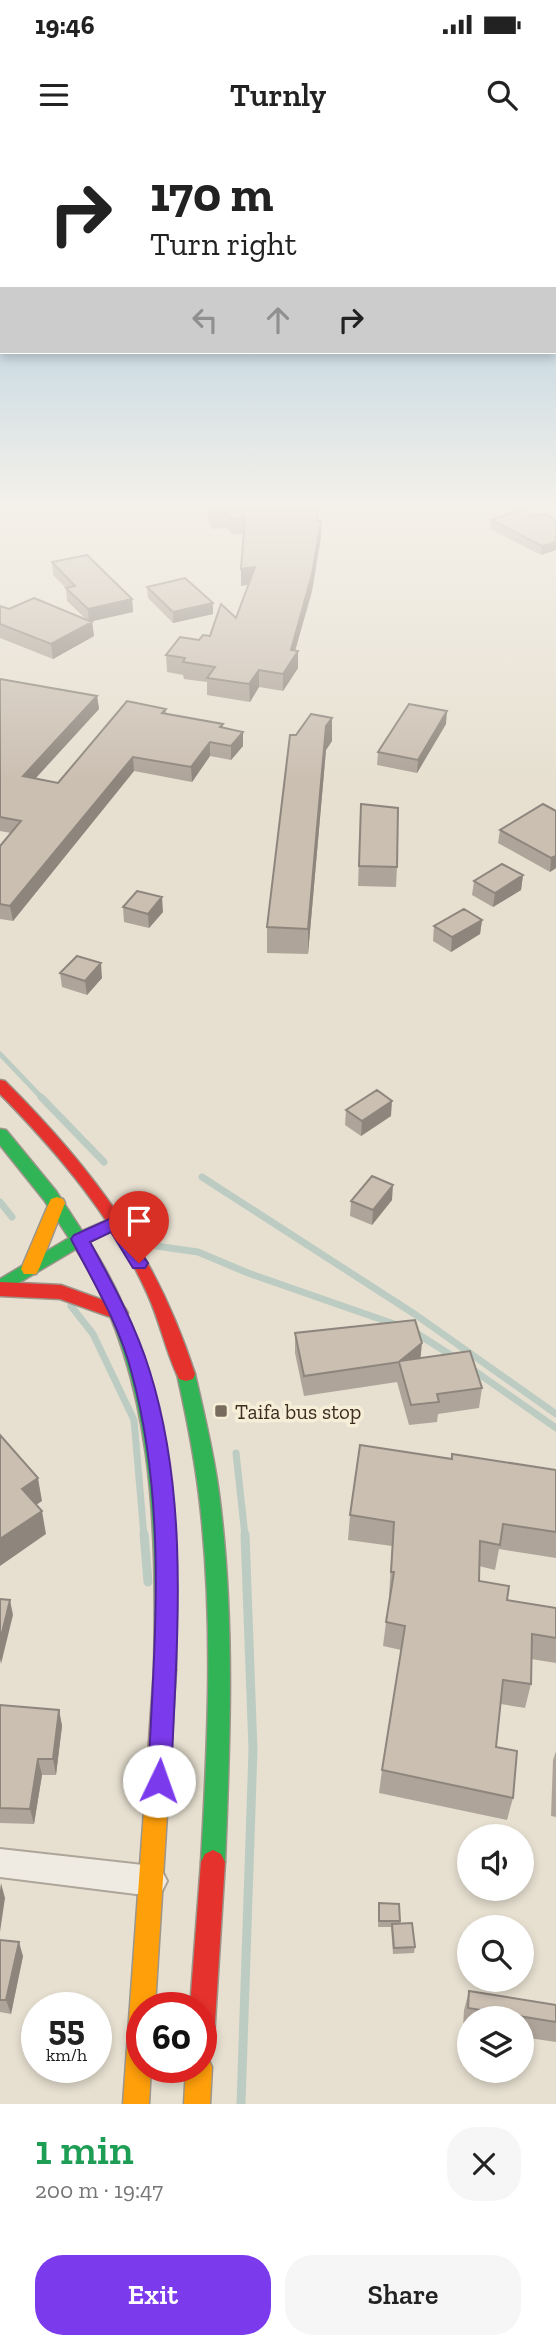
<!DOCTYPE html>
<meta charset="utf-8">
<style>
:root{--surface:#fff;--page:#f6f6f6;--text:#222;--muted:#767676;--accent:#7c3aed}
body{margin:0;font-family:"Zilla Slab",serif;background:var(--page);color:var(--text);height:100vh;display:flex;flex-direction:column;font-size:26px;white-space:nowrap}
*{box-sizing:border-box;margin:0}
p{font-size:23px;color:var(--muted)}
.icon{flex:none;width:38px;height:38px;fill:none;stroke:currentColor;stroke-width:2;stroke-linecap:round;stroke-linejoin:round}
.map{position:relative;height:1964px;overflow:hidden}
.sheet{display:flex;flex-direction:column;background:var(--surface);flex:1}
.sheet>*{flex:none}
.top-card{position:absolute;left:0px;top:0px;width:556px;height:214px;box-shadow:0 4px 10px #0003;background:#fff;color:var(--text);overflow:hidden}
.buttons{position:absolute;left:457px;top:1684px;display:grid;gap:14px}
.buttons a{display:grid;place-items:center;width:77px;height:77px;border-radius:50%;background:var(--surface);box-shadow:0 4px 10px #0003;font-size:35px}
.speed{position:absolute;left:21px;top:1852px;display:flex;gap:14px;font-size:35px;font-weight:700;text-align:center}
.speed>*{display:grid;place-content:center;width:91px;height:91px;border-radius:50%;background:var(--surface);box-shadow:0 4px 10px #0003;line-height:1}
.speed small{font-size:18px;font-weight:400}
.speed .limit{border:10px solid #d22;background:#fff;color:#111}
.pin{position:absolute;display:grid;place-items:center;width:60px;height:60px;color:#fff;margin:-72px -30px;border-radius:50% 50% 50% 0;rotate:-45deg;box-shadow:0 0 7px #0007}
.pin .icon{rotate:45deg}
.me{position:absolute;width:77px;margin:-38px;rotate:3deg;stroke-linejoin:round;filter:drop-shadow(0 0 5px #0008)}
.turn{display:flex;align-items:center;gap:24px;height:147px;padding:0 35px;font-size:32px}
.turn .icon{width:91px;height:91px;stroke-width:2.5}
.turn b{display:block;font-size:49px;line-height:60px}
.lanes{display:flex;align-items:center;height:66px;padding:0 35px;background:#0003;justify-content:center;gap:35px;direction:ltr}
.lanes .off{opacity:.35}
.round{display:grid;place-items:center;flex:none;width:74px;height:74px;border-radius:28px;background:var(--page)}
.overview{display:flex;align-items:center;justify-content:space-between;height:119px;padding:0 35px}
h1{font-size:42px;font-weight:600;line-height:52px;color:#1e9e55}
.action{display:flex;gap:14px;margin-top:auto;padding:14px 35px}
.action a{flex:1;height:80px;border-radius:28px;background:var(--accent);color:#fff;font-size:28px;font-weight:600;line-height:80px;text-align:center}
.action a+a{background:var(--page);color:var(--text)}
.status{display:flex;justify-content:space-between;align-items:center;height:49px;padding:0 35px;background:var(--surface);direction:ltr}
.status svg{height:19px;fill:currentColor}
header{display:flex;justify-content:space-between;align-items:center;height:91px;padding:0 35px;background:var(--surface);font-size:32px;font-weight:600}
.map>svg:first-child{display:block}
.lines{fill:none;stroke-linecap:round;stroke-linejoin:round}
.stream-far2{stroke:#bcccc2;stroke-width:5}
.stream-far1{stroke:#bcccc2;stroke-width:7}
.stream{stroke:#bcccc2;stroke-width:9}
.street-casing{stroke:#ada599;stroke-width:4}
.fast-casing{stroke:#9c958a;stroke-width:3}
.slow-casing{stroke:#9c958a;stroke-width:3}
.jam-casing{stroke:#9c958a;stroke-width:3}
.street{fill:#efebe3;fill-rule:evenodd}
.fast{fill:#30b455;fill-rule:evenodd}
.slow{fill:#ff9f0a;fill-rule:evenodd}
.jam{fill:#e5322d;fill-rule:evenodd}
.wall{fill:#afa499}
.shaded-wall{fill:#8e867d}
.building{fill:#cbbfb2;stroke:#8e867d;stroke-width:2}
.route{fill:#7c3aed;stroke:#51269a;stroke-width:2}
.poi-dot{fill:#786c5e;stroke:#f7eed8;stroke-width:2.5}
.labels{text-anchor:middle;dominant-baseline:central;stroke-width:7;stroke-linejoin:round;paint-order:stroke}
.poi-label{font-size:21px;fill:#3d2e20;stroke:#f7eed8;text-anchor:start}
</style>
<div class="status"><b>19:46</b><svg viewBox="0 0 49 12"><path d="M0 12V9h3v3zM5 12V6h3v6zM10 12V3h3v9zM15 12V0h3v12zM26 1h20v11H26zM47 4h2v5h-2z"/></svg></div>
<header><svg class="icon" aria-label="menu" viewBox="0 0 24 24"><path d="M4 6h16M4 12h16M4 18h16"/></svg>Turnly<svg class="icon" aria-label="search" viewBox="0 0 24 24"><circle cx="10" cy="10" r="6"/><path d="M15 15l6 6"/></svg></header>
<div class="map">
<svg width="556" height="1964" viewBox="0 0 556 1964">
<rect width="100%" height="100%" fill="#e7e0d1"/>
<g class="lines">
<path class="stream-far2" d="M0,914L43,959"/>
<path class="stream-far1" d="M41,957L104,1022
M202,1037L416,1175L556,1274
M0,1062L12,1077
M156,1106L198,1112L248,1133L397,1185
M71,1166L93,1194L134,1280L144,1396
M413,1191L457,1219
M472,1229L556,1288
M236,1313L245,1396"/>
<path class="stream" d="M144,1394L148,1442
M241,1964L253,1610L245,1394"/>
<g class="street-casing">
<path id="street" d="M0,1709L152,1726L162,1731L167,1741L162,1751L152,1756L0,1737Z"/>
</g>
<g class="fast-casing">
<path id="fast" d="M0,989L6,990L56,1051L82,1091L114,1077L120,1079L122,1083L120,1087L89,1102C172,1229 177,1384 176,1530L173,1537L165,1540L157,1537L154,1530C157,1388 155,1234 76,1109L0,1154V1139L69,1098L44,1060L0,1005Z
M186,1227L193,1229L195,1234C204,1274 214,1314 219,1354C235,1476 230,1600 225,1722L221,1730L213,1734L205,1730L201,1722C208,1600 214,1476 199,1355C194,1314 186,1274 177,1234L179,1229Z"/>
</g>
<g class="slow-casing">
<path id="slow" d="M57,1057L63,1059L65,1063L39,1129L36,1134H24L21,1129L49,1063L51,1059Z
M165,1520L173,1523L176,1530L155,1867H142V1927H151L149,1964H123L154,1530L157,1523Z
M201,1915L208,1918L212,1927L210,1964H184L186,1927H201Z"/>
</g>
<g class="jam-casing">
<path id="jam" d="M0,940L5,941C94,1030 156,1113 195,1234L193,1239L186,1241L179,1239C166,1213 160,1181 147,1153C113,1078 58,1013 0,954Z
M0,1142L61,1145L125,1168L128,1173L125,1178L119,1180L60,1159L0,1156Z
M213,1710L221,1714L225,1722L214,1898L210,1907L201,1911V1867H190L201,1722L205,1714Z"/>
</g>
<use href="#street" class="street"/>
<use href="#fast" class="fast"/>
<use href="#slow" class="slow"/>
<use href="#jam" class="jam"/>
</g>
<path class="wall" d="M204,365H318L317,381L321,397L312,451L295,511H298V528L283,551L259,547L250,562L207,555V542L184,539L183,535L167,532L166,515L210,496L236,478L249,444L241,446L244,394H232L227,388L212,389Z
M530,376L556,382V410L541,415L490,389L491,380Z
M52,422L132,459L133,472L91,481L92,482L94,496L53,519L0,498V466L9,469L87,480L67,461L66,448L53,435Z
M147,447L213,463V474L173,483L148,458Z
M0,539L97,556L99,569L35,638L58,643L166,569V574L223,584V588L243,606L231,620L210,616L192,642L134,631L13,781L0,779V706L11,693L0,691Z
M446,584L417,633L377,625L378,612Z
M290,595L332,601L326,610L308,814L267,813V787Z
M361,664L397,727L396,747L358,746Z
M556,671V728L550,732L498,703L500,690Z
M523,735L521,750L493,767L472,755L474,741Z
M123,767L163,772L149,788L124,782Z
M482,780L480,794L451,812L433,801L434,786Z
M60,833L102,838L87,855L62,847Z
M346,970L391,976L361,996L345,985Z
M392,1060L372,1085L350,1076L351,1061Z
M295,1193L421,1218L482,1248L479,1268L438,1274L437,1282L409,1285L397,1242L304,1256L295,1213Z
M452,1318L556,1330V1418L499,1409L495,1430L479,1426V1441L507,1460L556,1468V1523L531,1519V1544L525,1568L501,1564L496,1607L513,1658L507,1680L379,1653L382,1630L401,1510L383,1506L386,1482L390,1456H389L392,1406L348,1400L350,1375Z
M0,1565L59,1570L62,1586L56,1635H42L34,1684L0,1683Z
M556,1611V1677L551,1676L553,1620Z
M379,1763L400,1781V1784L415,1807L414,1813L393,1814L391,1787H378Z
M0,1800L23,1816L11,1874L0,1872Z
M469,1851L556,1865V1902L522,1897V1878H469V1888L463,1887L464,1870Z"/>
<path class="shaded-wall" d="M321,381V397L312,451L293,518L298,511V528L283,551V534L291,510Z
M556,402V410L541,415L542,406Z
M255,427V443L241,446V429Z
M132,459L133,472L89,482L88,469Z
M213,463V474L173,483V472Z
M92,482L94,496L53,519L51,504Z
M259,530V547L250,562L249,544Z
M97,556L99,569L25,650L23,636Z
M447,571L446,584L417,633L418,620Z
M332,578V601L326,610L308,814V789L326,586Z
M243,592V606L231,620V606Z
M210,602V616L192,642L191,627Z
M133,617L134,631L13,781L10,766Z
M556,716V728L550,732L551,718Z
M523,735L521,750L493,767L495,753Z
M162,757L163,772L149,788L148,774Z
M482,780L480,794L451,812L452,797Z
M101,823L102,838L87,855L85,841Z
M392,961L391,976L361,996L362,981Z
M393,1045L392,1060L372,1085L373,1070Z
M422,1203L420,1223L400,1221Z
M38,1338L42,1361L26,1372L22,1349Z
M42,1371L46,1394L0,1426V1399Z
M10,1460L13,1475L1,1524L0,1519V1501Z
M59,1570L62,1586L56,1635L53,1619Z
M38,1619L42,1635L34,1684L30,1669Z
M1,1743L5,1758L0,1792V1750Z
M19,1802L23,1816L11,1874L6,1860Z"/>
<path class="building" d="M209,365H318L317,381H321L312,434L291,510L298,511L283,534L259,530L249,544L207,538L215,527L183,522L185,518L166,515L180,497L199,500L203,495L210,496L221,464L236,478L255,427L241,429L245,378L232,379L227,373H211Z
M526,368L530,376L547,374L556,382V402L542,406L491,380Z
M87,415L132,459L88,469L66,448L75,446L52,422Z
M185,438L213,463L173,472L147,447Z
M34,458L92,482L51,504L0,484V466L9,469Z
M0,539L97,556L23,636L58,643L127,561L166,569L162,573L223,584L220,587L243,592L231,606L210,602L191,627L133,617L10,766L0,764V706L21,681L0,677Z
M409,564L447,571L418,620L378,612Z
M311,574L332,578L326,586L308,789L267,787L290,595H296Z
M361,664L398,668L397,727L359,726Z
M543,664L556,671V716L551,718L500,690Z
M502,724L523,735L495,753L474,741Z
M137,751L162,757L148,774L123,767Z
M464,769L482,780L452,797L434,786Z
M77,816L101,823L85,841L60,833Z
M377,950L392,961L362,981L346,970Z
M372,1036L393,1045L373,1070L351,1061Z
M415,1180L422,1203L400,1221L470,1211L482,1248L437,1254L439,1262L411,1265L399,1222L304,1236L295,1193Z
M0,1295L38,1338L22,1349L42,1371L0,1399Z
M360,1305L452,1319V1314L556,1330V1392L503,1384L500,1405L480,1401L479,1441L509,1446L507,1460L556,1468V1498L532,1494L531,1544L503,1540L496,1607L517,1611L513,1658L382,1630L405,1486L386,1482L394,1432H391L394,1382L350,1375Z
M0,1459L10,1460L0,1501Z
M0,1565L59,1570L53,1619H38L30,1669L0,1668Z
M379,1763L399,1764L400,1781H379Z
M412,1783L415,1807L394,1808L392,1784Z
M0,1800L19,1802L6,1860H0Z
M469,1851L556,1865V1882L468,1868Z"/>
<linearGradient id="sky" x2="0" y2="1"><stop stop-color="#96bed9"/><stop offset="0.57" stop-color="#f4f1ea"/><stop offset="1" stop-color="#f4f1ea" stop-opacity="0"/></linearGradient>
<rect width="556" height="640" fill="url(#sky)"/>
<path class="route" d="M114,1077L120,1079L145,1119L148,1123L145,1128H133L111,1092L90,1102C113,1144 136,1186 150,1232C191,1364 176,1506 171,1641L167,1649L159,1653L151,1649L148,1641C154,1505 168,1368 132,1234C120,1186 94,1143 71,1099L74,1095Z"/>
<rect class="poi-dot" x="214" y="1264" width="14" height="14" rx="3.5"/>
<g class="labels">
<g class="poi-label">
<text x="235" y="1271">Taifa bus stop</text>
</g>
</g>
</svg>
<div class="buttons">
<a><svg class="icon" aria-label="sound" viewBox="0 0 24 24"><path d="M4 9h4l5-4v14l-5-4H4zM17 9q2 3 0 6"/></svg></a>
<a><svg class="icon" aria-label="search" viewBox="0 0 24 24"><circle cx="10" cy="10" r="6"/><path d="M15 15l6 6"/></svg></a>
<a><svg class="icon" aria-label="layers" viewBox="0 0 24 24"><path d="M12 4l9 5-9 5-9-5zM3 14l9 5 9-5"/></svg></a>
</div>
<div class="speed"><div>55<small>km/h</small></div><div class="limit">60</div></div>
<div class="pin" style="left:139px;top:1123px;background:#d93025"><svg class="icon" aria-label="arrive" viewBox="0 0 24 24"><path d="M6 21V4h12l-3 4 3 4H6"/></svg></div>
<svg class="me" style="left:159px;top:1641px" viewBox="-20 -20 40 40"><circle r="19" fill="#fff"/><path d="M0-13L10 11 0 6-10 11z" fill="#7c3aed"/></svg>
<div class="top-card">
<div class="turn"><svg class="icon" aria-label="right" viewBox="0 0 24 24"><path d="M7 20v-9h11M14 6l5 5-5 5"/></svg><div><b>170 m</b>Turn right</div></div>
<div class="lanes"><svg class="icon off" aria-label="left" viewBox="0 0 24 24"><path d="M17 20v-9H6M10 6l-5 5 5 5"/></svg><svg class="icon off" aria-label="ahead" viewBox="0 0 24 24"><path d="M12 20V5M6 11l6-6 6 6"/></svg><svg class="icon" aria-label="right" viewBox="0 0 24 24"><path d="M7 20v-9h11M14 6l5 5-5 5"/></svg></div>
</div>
</div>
<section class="sheet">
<div class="overview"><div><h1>1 min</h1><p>200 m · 19:47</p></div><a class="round"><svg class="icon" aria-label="close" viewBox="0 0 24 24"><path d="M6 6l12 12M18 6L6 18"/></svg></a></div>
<div class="action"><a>Exit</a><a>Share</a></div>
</section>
